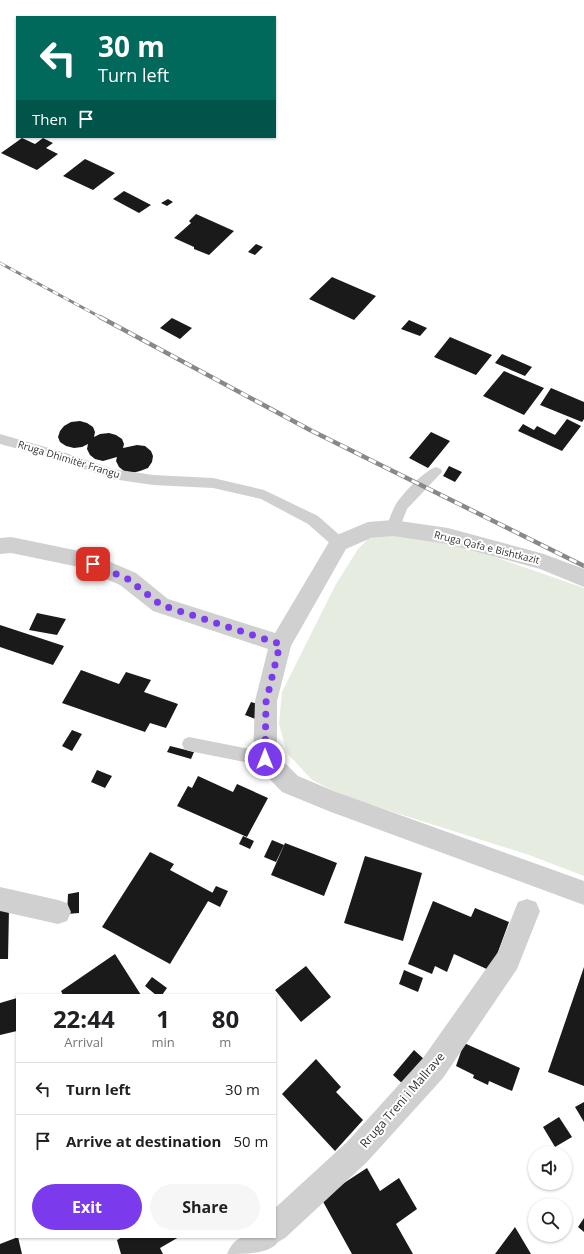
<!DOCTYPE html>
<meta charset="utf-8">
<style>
:root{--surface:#fff;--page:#f6f6f6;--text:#202124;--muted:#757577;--line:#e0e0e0;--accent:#7c3aed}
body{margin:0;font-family:"Open Sans",sans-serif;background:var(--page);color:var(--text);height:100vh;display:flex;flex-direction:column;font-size:15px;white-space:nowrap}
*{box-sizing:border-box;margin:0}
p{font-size:13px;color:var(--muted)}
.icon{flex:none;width:22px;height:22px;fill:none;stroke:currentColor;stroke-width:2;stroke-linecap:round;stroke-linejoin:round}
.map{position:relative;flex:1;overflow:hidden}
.details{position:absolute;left:16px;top:994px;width:260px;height:244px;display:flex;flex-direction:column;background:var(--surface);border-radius:0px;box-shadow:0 1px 3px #0004}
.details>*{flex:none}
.guide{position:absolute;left:16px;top:16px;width:260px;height:122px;border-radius:0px;box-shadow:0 1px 3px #0004;background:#00695c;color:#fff;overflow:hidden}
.fabs{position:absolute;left:528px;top:1146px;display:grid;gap:8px}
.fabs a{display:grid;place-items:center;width:44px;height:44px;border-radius:50%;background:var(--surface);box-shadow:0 1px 3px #0004;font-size:20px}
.pin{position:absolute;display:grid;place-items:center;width:34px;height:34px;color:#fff;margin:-17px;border-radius:8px;box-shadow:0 2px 6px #0006}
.me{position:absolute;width:44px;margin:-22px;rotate:0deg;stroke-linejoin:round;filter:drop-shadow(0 0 3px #0008)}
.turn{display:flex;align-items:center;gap:14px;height:84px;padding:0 16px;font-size:18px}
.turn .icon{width:52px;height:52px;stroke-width:2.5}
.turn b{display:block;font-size:28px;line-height:34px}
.then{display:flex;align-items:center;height:38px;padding:0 16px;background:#0003;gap:8px;font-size:15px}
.eta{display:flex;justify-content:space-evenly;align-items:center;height:68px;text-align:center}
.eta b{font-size:24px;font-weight:700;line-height:28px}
.primary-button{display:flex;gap:8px;margin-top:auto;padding:8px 16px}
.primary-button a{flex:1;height:46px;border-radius:24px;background:var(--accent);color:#fff;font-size:16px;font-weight:700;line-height:46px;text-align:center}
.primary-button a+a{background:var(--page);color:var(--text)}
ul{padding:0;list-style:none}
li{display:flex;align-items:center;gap:12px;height:52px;padding:0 16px;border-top:1px solid var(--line)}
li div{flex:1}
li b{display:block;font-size:15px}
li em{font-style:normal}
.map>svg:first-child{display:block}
.green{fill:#e6ecdf}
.building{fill:#1a1a1a}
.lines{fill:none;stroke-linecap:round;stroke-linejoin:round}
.lane{fill:#d0d0d0;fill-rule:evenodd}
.street{fill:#d0d0d0;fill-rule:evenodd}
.rail-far1-casing{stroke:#888;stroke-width:3}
.rail-casing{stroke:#888;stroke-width:4.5}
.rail-far1{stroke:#fff;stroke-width:2;stroke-dasharray:6;stroke-linecap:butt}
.rail{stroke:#fff;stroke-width:3;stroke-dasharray:8;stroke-linecap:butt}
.route{stroke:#7c3aed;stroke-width:7;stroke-dasharray:0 12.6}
.labels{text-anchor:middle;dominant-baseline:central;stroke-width:4;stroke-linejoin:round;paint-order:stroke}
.street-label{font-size:10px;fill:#333;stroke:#fff}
.near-street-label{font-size:12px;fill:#333;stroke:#fff}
</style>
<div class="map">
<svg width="584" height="1254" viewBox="0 0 584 1254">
<rect width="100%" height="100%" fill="#fff"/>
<path class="green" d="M403,534L472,549L584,588V876L529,855L346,797L312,780L287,753L279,724L282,692L336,584L358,549L368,539Z"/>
<path class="building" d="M22,138L35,144L43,138L53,143L46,148L58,154L37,170L1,153Z
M85,159L115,173L93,190L63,176Z
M124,191L151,205L139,213L113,199Z
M168,199L173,202L167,206L161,203Z
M196,214L234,231L209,255L194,249V247L174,238L191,223L189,221Z
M256,244L263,247L255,255L248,252Z
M332,277L376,296L354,320L309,299Z
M172,318L192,328L180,339L160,328Z
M409,320L427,328L420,336L401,329Z
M450,337L492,355L476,375L434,357Z
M502,354L532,367L525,376L495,363Z
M504,371L544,388L524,415L483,396Z
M551,388L584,402V419L582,422L540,405Z
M567,419L581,426L562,451L518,431L523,424L534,430L537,426L555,435Z
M80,421L87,423L93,427L95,432L94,437L100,434L109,433L116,435L122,439L124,444L123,448L137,445L145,446L151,451L153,456L152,462L148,468L140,471L132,473L124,471L119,467L116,461L117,457L103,461L95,459L90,455L87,449L88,444L82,447L74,448L66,446L60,442L58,437L60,431L64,426L71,422Z
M431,432L450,441L428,468L409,458Z
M449,466L462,472L455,482L443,476Z
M37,613L66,619L57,635L29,630Z
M0,625L64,646L53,665L0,647Z
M81,670L119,684L126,672L151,680L144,692L178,704L166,728L150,723L145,732L62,703Z
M251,702L264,706L258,720L245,715Z
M72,730L82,734L72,751L62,746Z
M170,746L194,752L191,759L167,752Z
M97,770L112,776L105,788L91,782Z
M198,776L233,792L237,784L268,798L247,837L177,806L188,786L192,788Z
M243,836L254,841L250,849L239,844Z
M272,840L284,845L276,862L264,857Z
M285,843L337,863L324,896L271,875Z
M150,852L174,864L170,870L213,893L170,964L102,927Z
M365,856L422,873L403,941L344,923Z
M216,886L228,891L220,907L208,901Z
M79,892V913L67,914L68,894Z
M433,901L471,917L475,908L509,922L491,971L454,954L447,972L435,966L432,974L408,964Z
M0,907L9,909L8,959H0Z
M115,954L141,995H63L61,991Z
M306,966L331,997L301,1022L275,990Z
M584,967V1086L548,1072Z
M404,970L423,978L418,992L399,984Z
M152,977L167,988L162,995H156L145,986Z
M17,998V1031L0,1035V1003Z
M464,1043L520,1068L512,1091L489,1081L488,1085L473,1078L474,1075L456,1066Z
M414,1050L425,1060L405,1086L393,1075Z
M316,1059L341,1087L336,1092L363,1120L335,1151L282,1094Z
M584,1102V1122L575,1107Z
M559,1117L572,1137L555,1147L543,1127Z
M367,1168L380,1191L399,1178L417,1209L396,1224L413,1254H352L321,1198Z
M584,1218V1232L578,1227Z
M515,1227L531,1254H495Z
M18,1237L22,1254H0V1244Z
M122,1237H179L160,1248L163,1254H121L117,1240Z"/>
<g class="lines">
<path class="lane" d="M0,434L63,452L113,469L153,475L213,478L264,490L318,516L344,539L346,543L344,547L339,548L334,547L308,524L261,499L213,488L153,485L112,479L56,459L0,444Z
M436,467L441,469L442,472L407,509L398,532L393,533L388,532L386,528C389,520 392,511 396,504C403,493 424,471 436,467Z
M189,737L265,752L270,754L273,759L270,764L265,766L189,751L184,749L182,744L184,739Z"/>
<path class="street" d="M393,520L448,528L544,554L584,569V587L540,569L448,544L393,536L371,538L346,549L291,646L277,701V755L298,776L336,792L584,881V905L331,812L282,792L257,766L253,759L255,701L268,649L153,611L120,585L79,567L11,553L0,554V538L11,537L89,553L136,573L168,599L275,633L332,537L368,522Z
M0,887L58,900L67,903L71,912L67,921L58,924L0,911Z
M527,899L536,902L540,911L517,969L443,1078L367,1162L285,1238L278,1242C270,1254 244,1254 227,1254C237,1230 252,1237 275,1237V1208L347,1142L423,1058L498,952L518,902Z"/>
<g class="rail-far1-casing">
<path id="rail-far1" d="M0,263L102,318"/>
</g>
<g class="rail-casing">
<path id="rail" d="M100,317L310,430L584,566"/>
</g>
<use href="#rail-far1" class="rail-far1"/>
<use href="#rail" class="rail"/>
</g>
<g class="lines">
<path class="route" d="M93,564L128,579L161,605L280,644L266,702L265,759"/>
</g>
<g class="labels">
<g class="street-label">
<text transform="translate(69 459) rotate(17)">Rruga Dhimitër Frangu</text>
<text transform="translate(487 547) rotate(14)">Rruga Qafa e Bishtkazit</text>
</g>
<g class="near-street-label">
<text transform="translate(402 1100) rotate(-49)">Rruga Treni i Mallrave</text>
</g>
</g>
</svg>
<div class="fabs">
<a><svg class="icon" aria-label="sound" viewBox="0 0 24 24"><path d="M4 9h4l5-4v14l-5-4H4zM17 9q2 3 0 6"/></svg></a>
<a><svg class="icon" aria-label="search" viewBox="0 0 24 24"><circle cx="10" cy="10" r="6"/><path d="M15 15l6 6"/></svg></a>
</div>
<div class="pin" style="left:93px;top:564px;background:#d93025"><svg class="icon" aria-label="arrive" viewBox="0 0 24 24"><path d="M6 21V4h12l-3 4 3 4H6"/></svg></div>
<svg class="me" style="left:265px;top:759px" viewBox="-20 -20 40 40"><circle r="17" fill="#7c3aed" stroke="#fff" stroke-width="3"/><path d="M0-11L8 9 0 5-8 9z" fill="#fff"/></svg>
<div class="guide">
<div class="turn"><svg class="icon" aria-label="left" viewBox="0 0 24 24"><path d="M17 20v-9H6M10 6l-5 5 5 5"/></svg><div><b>30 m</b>Turn left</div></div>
<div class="then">Then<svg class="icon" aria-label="arrive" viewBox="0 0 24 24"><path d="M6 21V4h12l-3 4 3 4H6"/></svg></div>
</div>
<section class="details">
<div class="eta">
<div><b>22:44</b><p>Arrival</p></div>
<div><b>1</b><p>min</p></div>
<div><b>80</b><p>m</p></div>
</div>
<ul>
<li><svg class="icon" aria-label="left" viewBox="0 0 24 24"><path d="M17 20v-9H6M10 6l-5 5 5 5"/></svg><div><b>Turn left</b></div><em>30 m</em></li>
<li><svg class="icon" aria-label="arrive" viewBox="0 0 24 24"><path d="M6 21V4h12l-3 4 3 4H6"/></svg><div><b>Arrive at destination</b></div><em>50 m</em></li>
</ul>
<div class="primary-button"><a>Exit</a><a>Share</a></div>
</section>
</div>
